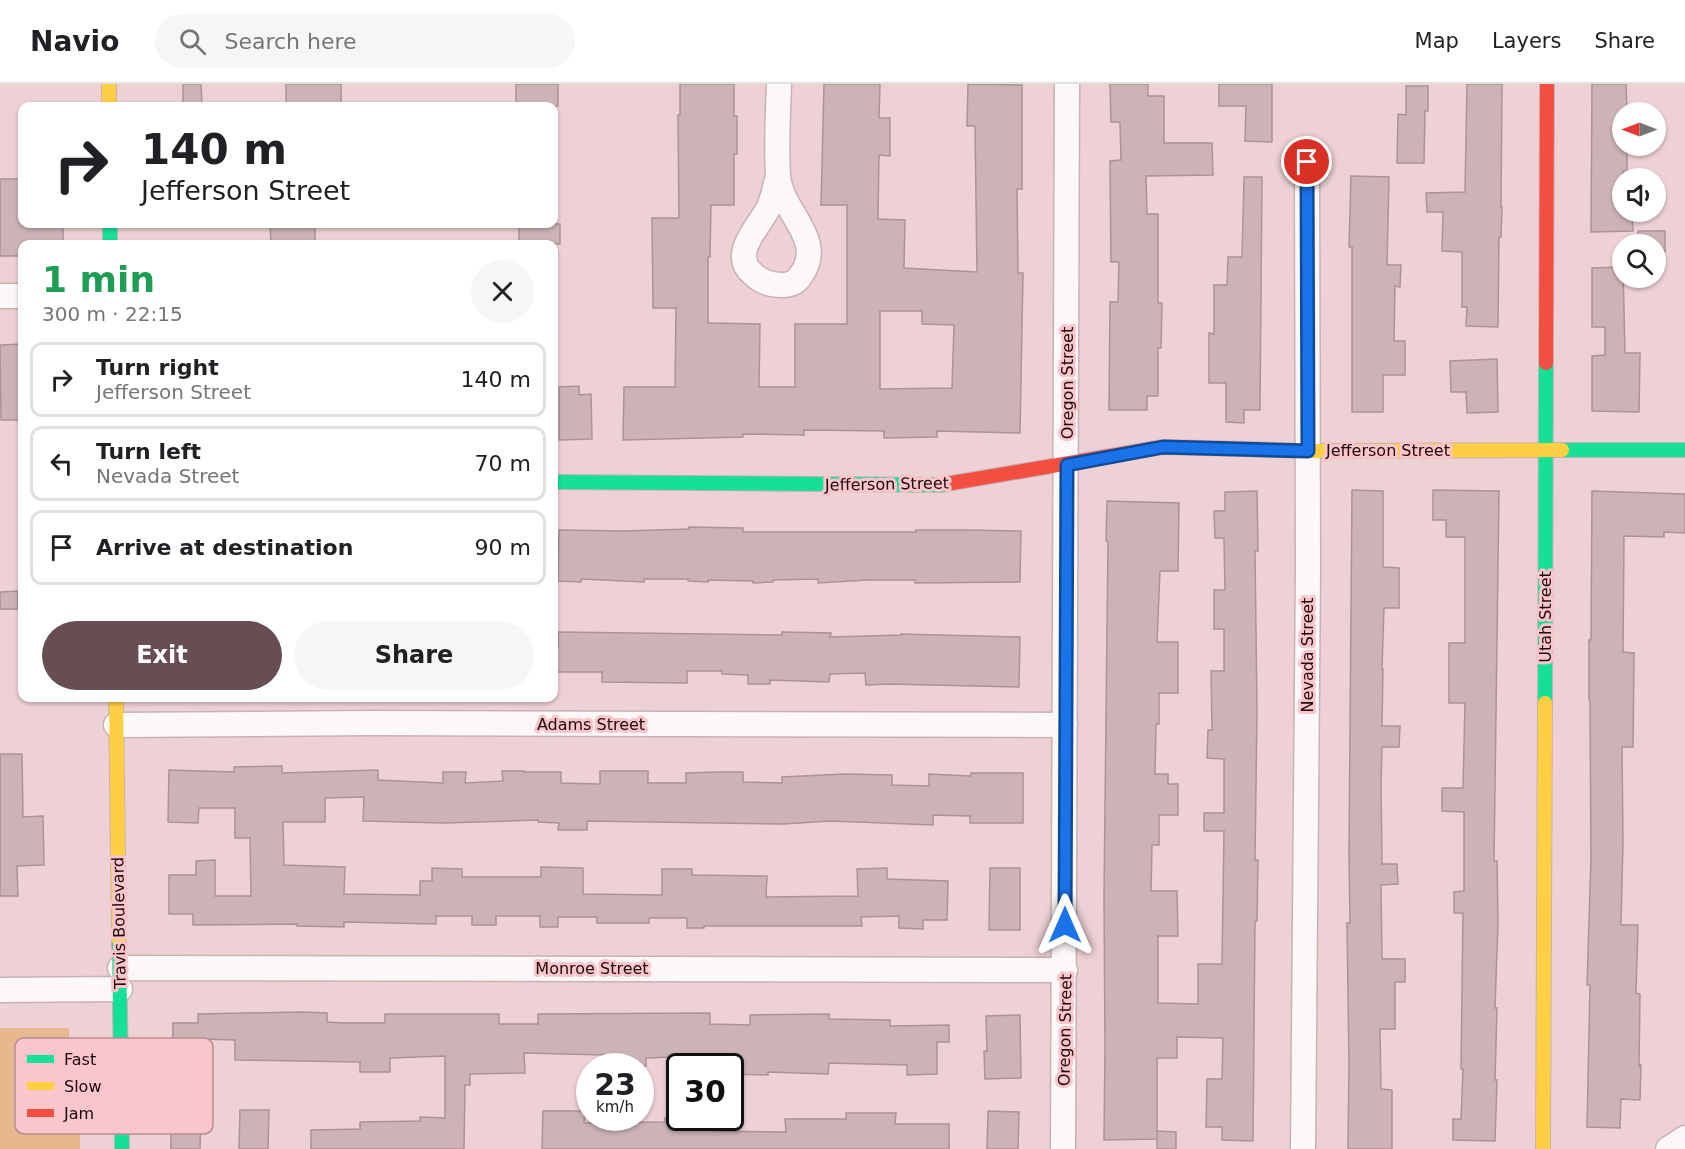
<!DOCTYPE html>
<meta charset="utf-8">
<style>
:root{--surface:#fff;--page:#f6f6f6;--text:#202124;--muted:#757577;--line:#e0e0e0;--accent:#664e52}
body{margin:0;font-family:"DejaVu Sans",sans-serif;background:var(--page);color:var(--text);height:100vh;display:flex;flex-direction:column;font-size:22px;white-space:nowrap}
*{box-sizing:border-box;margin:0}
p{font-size:20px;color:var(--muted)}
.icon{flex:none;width:33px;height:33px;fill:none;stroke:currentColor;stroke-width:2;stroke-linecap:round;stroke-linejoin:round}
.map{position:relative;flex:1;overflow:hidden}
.sheet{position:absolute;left:18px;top:156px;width:540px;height:462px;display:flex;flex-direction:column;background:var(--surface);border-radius:12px;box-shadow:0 2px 4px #0004}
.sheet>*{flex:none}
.guide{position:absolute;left:18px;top:18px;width:540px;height:126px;border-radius:12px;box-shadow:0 2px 4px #0004;background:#fff;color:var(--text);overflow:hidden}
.needle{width:39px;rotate:270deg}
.fabs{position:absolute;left:1612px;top:18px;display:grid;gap:12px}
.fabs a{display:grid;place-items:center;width:54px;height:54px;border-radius:50%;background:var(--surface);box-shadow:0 2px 4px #0004;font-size:30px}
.speed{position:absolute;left:576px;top:969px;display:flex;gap:12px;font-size:30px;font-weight:700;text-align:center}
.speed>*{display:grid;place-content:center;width:78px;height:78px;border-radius:50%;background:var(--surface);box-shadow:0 2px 4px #0004;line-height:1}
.speed small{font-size:15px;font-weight:400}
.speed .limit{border:3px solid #111;border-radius:9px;background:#fff;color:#111}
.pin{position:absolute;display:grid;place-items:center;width:51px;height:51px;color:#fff;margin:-26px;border:3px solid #fff;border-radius:50%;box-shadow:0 2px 6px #0007}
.me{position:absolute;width:66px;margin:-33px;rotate:0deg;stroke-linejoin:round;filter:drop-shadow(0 0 4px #0008)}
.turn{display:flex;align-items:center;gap:21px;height:126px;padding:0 24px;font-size:27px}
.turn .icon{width:78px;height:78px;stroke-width:2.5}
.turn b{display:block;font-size:42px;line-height:51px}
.round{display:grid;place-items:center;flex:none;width:63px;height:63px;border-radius:32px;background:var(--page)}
.summary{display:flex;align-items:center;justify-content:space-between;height:102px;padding:0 24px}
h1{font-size:36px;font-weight:700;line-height:45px;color:#1e9e55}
.action{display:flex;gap:12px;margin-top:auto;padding:12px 24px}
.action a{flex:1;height:69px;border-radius:36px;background:var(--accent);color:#fff;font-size:24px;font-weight:700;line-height:69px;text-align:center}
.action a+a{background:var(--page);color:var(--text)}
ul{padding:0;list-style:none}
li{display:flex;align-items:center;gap:18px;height:75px;margin:0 12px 9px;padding:0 12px;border:3px solid var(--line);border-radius:12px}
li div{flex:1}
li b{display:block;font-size:22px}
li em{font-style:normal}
header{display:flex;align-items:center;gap:36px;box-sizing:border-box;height:84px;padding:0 30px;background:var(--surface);border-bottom:2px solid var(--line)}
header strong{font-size:28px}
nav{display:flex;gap:33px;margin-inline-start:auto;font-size:21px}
.search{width:420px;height:54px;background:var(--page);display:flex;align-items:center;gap:15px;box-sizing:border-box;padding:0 21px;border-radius:33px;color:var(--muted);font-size:22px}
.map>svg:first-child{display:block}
.pitch{fill:#e7b88e}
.building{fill:#ccb3b6;stroke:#ab9396;stroke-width:1.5;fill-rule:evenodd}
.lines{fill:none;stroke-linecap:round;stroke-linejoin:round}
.street-casing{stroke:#c9b1b4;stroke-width:27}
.fast-casing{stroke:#c9b1b4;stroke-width:16}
.slow-casing{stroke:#c9b1b4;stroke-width:16}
.jam-casing{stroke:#c9b1b4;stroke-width:16}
.street{stroke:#fcf8f9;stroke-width:24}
.fast{stroke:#16e098;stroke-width:14}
.slow{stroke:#ffcf43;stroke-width:14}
.jam{stroke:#f24e42;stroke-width:14}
.route-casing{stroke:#114b97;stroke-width:15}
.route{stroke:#1a73e8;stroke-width:10}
.labels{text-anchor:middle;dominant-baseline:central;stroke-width:6;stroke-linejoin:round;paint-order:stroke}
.street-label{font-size:16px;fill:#1d080c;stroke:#fac5cb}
.key{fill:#fac5cb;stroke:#b88c92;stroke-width:1.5}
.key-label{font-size:16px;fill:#1d080c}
</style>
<header>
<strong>Navio</strong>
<div class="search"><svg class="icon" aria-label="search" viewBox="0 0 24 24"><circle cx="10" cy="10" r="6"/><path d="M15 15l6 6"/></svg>Search here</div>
<nav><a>Map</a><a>Layers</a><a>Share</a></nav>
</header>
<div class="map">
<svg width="1685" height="1065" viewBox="0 0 1685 1065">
<rect width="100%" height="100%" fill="#eed1d4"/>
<path class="pitch" d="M0,944H69V959H81L80,1065H0Z"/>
<path class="building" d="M183,0H201L202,22H183Z
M286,0H341V22H286Z
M516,0H558V22H516Z
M680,0H734V32H737V70H734V121H711L710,173H708V239L760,240L759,303H795V240H847V121H821L824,0H880L879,34H890V72L879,71L878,135L905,136L904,184L977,188L975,42H967L968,0L1022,1V105H1017L1018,189H1023L1020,349L937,347V353L884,354V347L804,346V351L743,350V353L623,356L624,303H675L676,224H653L652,134H679L678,31H680ZM880,227H922V240L954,241L952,304L880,305Z
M1110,0H1148V12H1164V59H1212L1213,91L1146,92L1147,130H1158V219H1162L1161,264H1158V312H1147V326H1109L1110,218H1118L1119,178H1111L1110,77L1121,76L1120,38H1111Z
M1219,0H1272V58L1245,57L1246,22H1219Z
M1467,0H1502L1501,123H1502L1501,153H1499L1498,243L1466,242L1467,223H1462V168L1442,167L1443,128H1427L1426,109L1465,108Z
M1592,0H1626L1627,28H1623V62H1627V87H1623V128H1632L1633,147L1591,148Z
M1406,2H1428V27H1425L1424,79H1397L1398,30L1406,31Z
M1351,92L1389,93L1387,181H1401L1400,203L1395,202L1394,257H1405V291H1383V328H1352V163H1349Z
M1244,93H1262L1260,326H1244V339L1226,338V299H1209V249L1214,250V201H1227L1228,173H1242Z
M0,95H22V140H63V160H22V172H0Z
M270,140H315V159L271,160Z
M519,140H560V160H519Z
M1638,147H1665V168H1656V160H1638Z
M1623,183L1625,269H1640L1639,328L1592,327V272L1605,271V243H1592V184Z
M22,260V336H1L0,261Z
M1497,275L1498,328L1467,329L1466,308H1451L1450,277Z
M579,302V311L591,310L592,355L559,356V303Z
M1352,406L1383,407V483L1399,484V524H1384L1382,585H1383L1382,642H1400L1399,663H1382L1381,700L1382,780H1397L1398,800L1381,801L1382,875H1405V898H1395V945H1380L1381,1005L1392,1006V1065H1348L1349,980L1347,839H1350L1349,770Z
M1433,406L1499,407L1494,777H1497L1498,838L1495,924H1497L1495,996H1497L1495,1057L1453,1056V1035H1461L1463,985H1461L1463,829H1454V808L1464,807V728L1442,727V704H1463L1465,619H1449V559H1465V453H1446V436H1433Z
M1257,407L1258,467H1255L1257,627L1255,776H1258L1257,837H1255L1253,1057L1222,1056V1043H1206L1207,995H1222L1223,954L1177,953V974H1157V1055L1104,1056L1105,964L1104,812L1108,457H1106L1107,417L1179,419L1178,487H1160L1157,558H1178V609H1159V640H1156L1155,690H1168V700H1178V731H1159V761H1152L1151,807H1177L1178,852H1158V919L1198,920V880H1222L1224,747H1204V729H1224V675L1207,674L1208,646H1212L1211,587H1224V545H1214V506H1225L1224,454H1215L1214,427H1225V408Z
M1592,407L1685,410V449L1664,448V453L1624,452L1623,568L1634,569L1633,663H1622L1623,758L1621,841H1638L1636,909L1640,910L1639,982L1641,981L1640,1016L1621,1015L1620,1044L1587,1043L1590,901H1587L1591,774L1590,617L1589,616V556H1591Z
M689,443L743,444V448H916V446H967L1021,447L1020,498L915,499V496H868L818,499V495L773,496V498L753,499V497L708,496V498L688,497V495H644V498L581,495V498L558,497L559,446L623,447L689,445Z
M18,507V525H0V508Z
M558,548L782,551V548L831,549L830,553L901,551V550L1020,553L1019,603L888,600L866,601L865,589L830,590L829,598L770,596V600H748V591L722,590V587H687V599L602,598V588H554V564H558Z
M0,670H22L23,733L43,732L44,781L17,782L18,812H0Z
M282,682V689L378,686V696L443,699V688H466L465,699L503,697L502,687H524V688H561V699L600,700V687H648V699H686V689L720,688H743V698L782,699V693L844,690L892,691V701L929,702V690L970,692L971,689H1023V739H970V732L933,731V741L831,737L783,740L587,737V746H558L559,739L538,738V736L444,739L363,737L364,713L325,714V738H283L284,781L345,783L344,810L420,811V797H432V784L462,785V793H541V783L583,784V810L662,811V785H692V791L767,792L766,813L858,812L857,785L887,784V795L948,797L947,836H923V845L899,844V832L861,833L862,842H704V844H687V834H649V839H597V833H558V843H540V832H496V841H472V832H436V840L344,838V843L297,842V840L193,841V830H169V791H196V777L215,776V812H251L250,754H235V724H199L198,739L168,738L169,686L234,688V683Z
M990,784H1020V846H989Z
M301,928L327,929V938L343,939H385V930H499V940H538V930L710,929V940L750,941V931L829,930V935L890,936V942L949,941V958H937V990L907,991V981L829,979L828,990L768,988V991L730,990V982H725V971L646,974V982H605V971L524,969L525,989L470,990V1001H465L464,1065H311V1046L360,1045V1038L420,1037V1033L445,1034V972L390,974V988H360V978L235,976V956L202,955V981H172L173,939H198V930Z
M1020,931L1021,994L985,995L984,967H987L986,932Z
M240,1026H269L268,1065H239Z
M543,1027H585L584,1039L665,1038V1034H714V1047L786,1048L785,1035H846V1029H896L895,1040H949V1065H542Z
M988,1027L1019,1028L1018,1065H987Z
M171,1031L201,1032L200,1065H171Z
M1157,1047L1176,1048V1065H1157Z"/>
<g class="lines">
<g class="street-casing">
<path id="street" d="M778,92C775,103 773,113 769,123C759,143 729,170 753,190C761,198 771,201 782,201C790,201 797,198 801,191C827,155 780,128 778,91C776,61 778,30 779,0
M0,212H22
M116,641L371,639L1065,641
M120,884L1065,886
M0,906L120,905
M1063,1065L1067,0
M1303,1065L1308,485L1307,78
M1668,1065L1685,1054"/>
</g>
<g class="fast-casing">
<path id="fast" d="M110,140V160
M1562,366H1685
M554,398L942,401L952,399
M1545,619L1546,279
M119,856L122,1065"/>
</g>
<g class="slow-casing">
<path id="slow" d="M109,0V22
M1244,365L1308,367L1562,366
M116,614L119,856
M1543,1065L1545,619"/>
</g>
<g class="jam-casing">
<path id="jam" d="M1546,279L1547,0
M952,399L1163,363L1244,365"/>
</g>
<use href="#street" class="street"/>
<use href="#fast" class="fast"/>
<use href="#slow" class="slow"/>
<use href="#jam" class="jam"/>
</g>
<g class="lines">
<g class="route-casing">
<path id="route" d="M1065,841L1067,381L1163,363L1308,367L1307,78"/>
</g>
<use href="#route" class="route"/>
</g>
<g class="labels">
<g class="street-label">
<text transform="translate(1067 299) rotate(-90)">Oregon Street</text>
<text x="1388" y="366">Jefferson Street</text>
<text transform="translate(887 400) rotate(-1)">Jefferson Street</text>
<text transform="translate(1545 533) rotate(-90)">Utah Street</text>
<text transform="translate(1307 571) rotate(-90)">Nevada Street</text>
<text x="591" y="640">Adams Street</text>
<text transform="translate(119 839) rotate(-91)">Travis Boulevard</text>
<text x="592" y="884">Monroe Street</text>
<text transform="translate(1065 946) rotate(-89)">Oregon Street</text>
</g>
</g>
<rect x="15" y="954" width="198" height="96" rx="9" class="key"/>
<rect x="27" y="971" width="27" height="8" fill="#16e098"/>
<rect x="27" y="998" width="27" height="8" fill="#ffcf43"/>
<rect x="27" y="1025" width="27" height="8" fill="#f24e42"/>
<g class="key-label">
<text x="64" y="981">Fast</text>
<text x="64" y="1008">Slow</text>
<text x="64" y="1035">Jam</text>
</g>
</svg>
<div class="fabs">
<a><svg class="needle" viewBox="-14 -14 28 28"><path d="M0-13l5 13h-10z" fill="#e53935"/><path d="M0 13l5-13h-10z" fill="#757577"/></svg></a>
<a><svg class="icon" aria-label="sound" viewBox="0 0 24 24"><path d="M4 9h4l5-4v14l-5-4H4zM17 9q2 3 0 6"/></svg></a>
<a><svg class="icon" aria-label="search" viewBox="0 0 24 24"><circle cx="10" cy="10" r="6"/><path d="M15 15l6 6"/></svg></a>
</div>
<div class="speed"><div>23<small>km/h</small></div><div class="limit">30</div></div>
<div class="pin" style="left:1307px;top:78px;background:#d93025"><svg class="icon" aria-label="arrive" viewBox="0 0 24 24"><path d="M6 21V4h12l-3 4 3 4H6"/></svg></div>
<svg class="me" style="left:1065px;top:841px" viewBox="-20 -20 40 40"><path d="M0-17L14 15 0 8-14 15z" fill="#1a73e8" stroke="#fff" stroke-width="4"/></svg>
<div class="guide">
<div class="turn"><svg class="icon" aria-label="right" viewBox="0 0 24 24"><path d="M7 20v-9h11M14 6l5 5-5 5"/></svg><div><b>140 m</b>Jefferson Street</div></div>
</div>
<section class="sheet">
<div class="summary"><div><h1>1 min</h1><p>300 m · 22:15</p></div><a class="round"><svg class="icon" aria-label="close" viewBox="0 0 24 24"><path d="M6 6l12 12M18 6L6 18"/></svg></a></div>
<ul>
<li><svg class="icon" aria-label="right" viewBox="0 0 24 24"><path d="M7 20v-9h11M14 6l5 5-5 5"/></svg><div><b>Turn right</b><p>Jefferson Street</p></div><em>140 m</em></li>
<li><svg class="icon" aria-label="left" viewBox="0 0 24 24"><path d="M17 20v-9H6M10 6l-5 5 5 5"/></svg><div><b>Turn left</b><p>Nevada Street</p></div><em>70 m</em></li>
<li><svg class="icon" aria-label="arrive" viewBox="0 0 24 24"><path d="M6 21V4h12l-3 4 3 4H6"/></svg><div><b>Arrive at destination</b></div><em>90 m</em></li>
</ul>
<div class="action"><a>Exit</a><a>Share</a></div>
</section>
</div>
